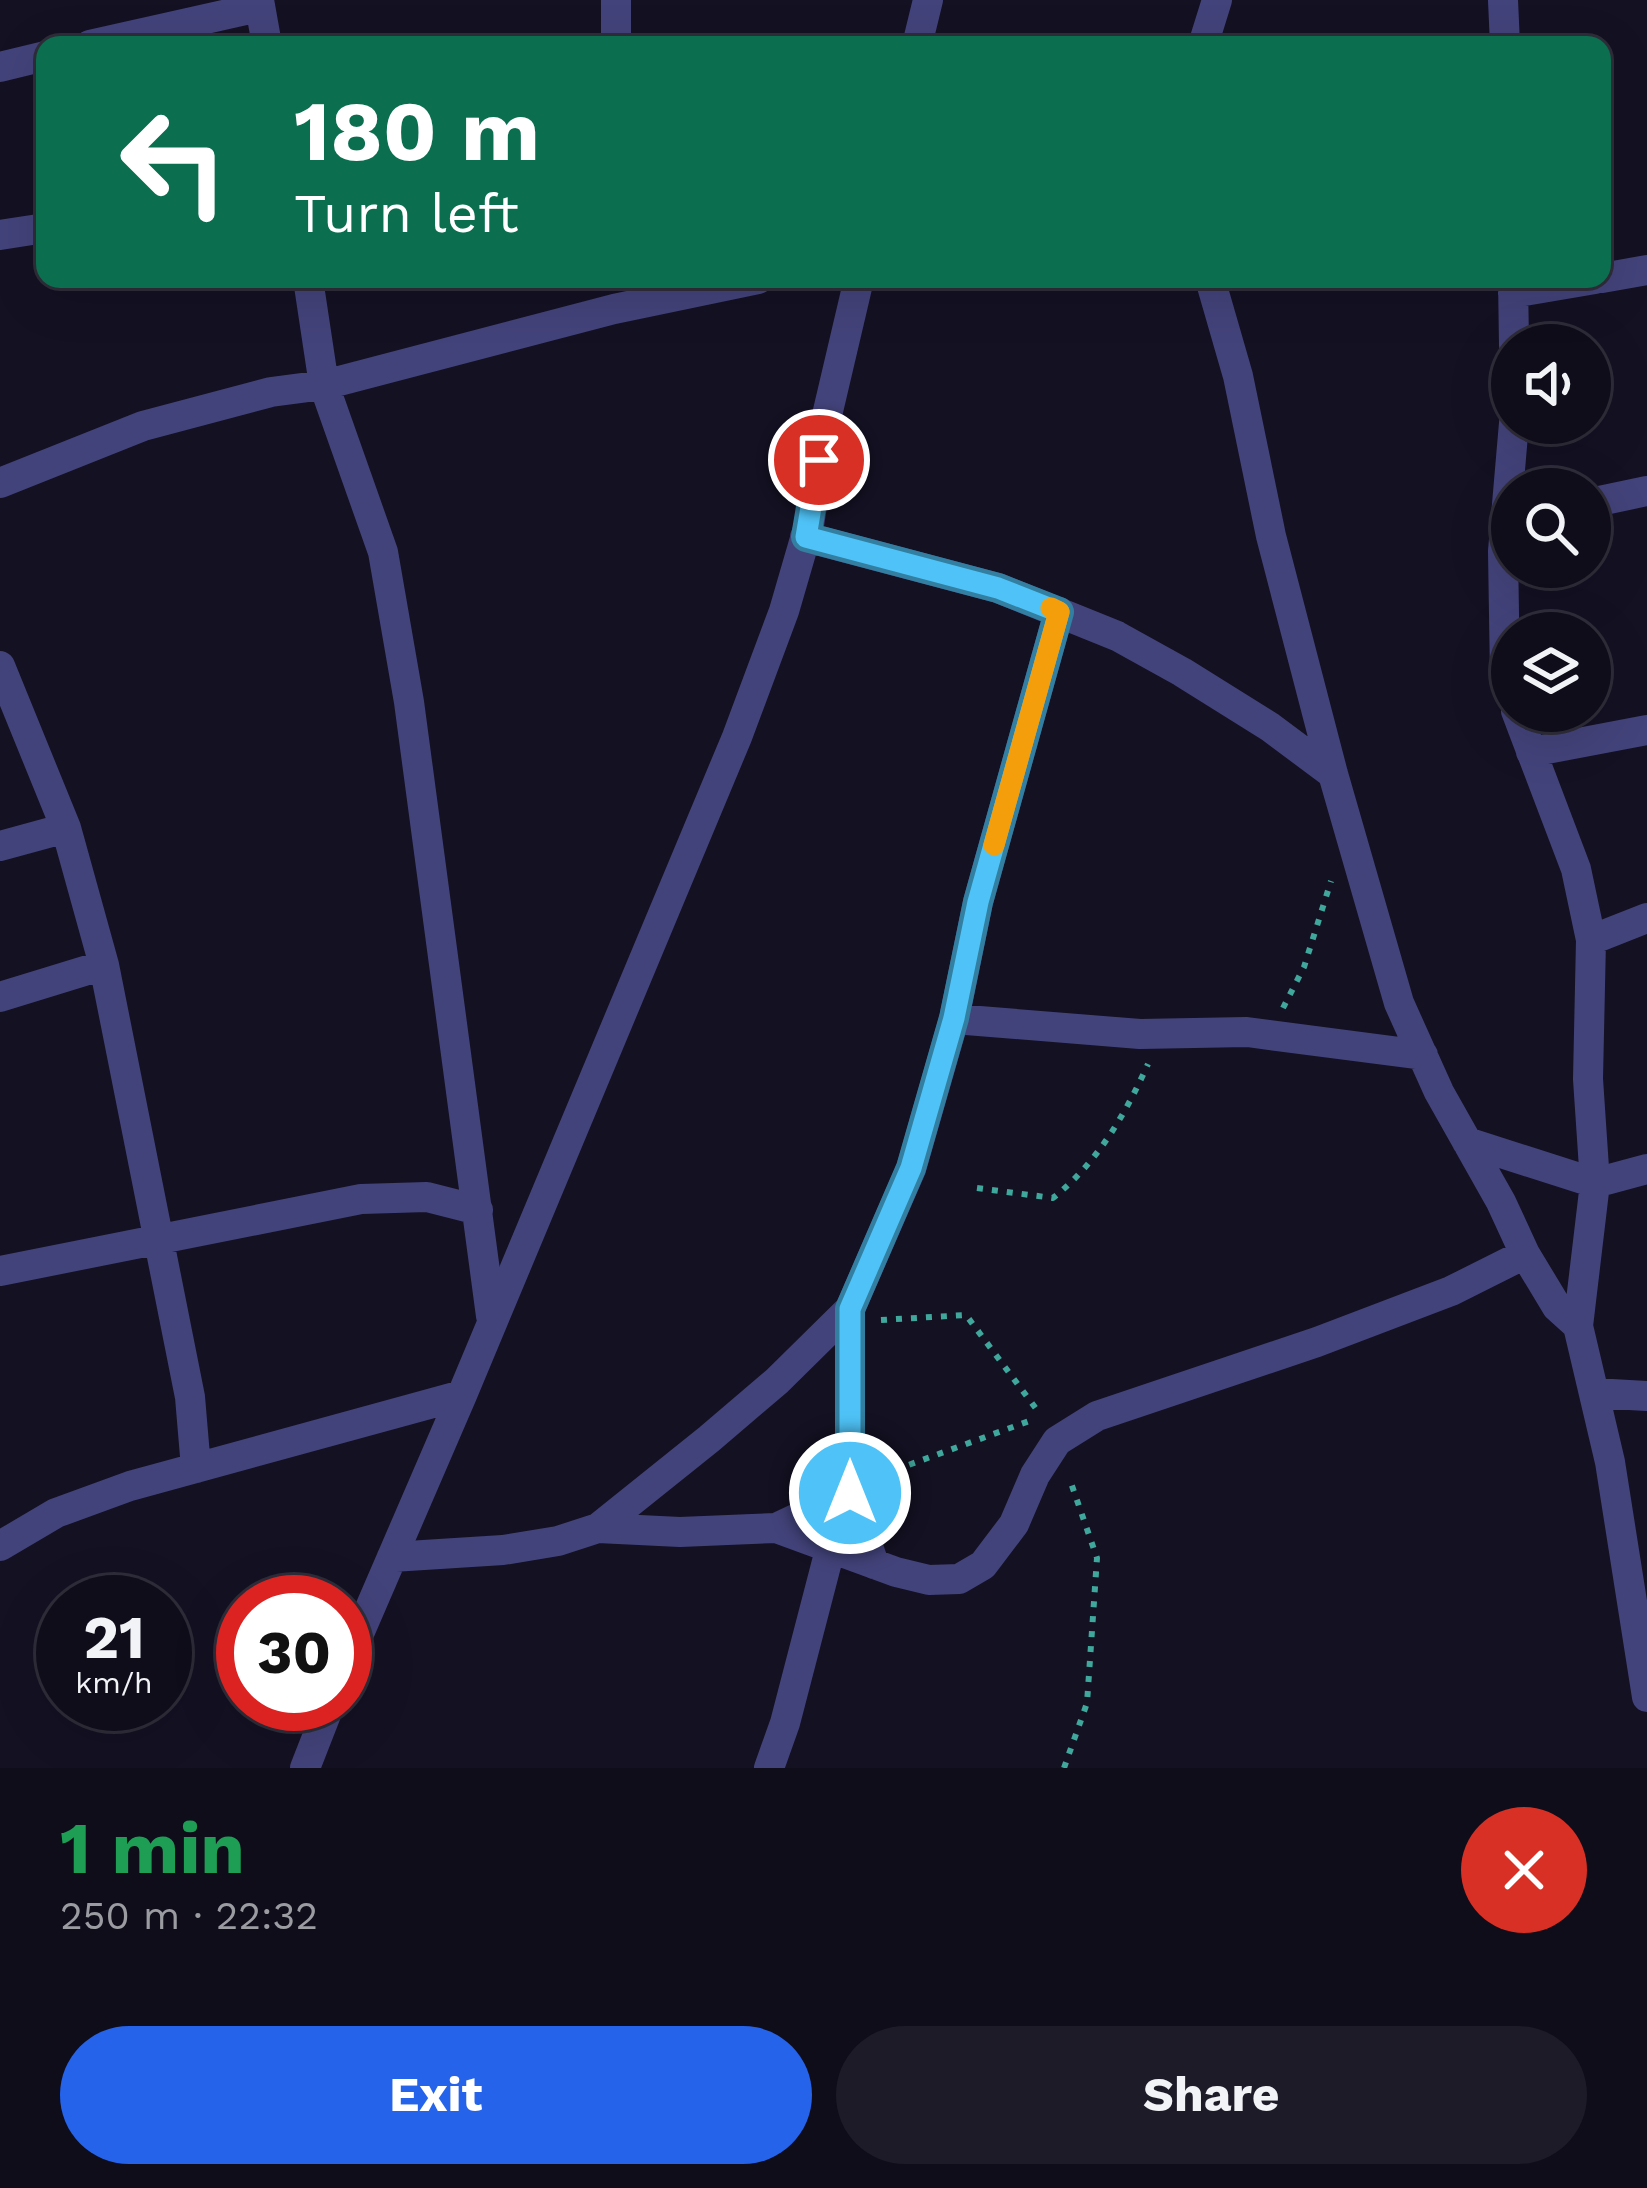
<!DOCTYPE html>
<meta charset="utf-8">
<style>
:root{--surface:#0f0d1a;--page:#1d1b27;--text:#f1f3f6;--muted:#9b9ca2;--line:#2f2d39;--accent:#2563eb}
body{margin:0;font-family:"Work Sans",sans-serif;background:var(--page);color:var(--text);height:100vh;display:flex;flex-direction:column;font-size:45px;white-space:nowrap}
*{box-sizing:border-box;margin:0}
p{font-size:39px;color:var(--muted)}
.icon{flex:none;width:66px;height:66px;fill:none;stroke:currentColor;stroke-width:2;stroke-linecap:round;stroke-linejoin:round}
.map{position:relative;height:1768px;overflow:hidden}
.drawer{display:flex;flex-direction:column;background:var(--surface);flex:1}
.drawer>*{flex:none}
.hud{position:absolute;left:36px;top:36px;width:1575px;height:252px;border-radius:24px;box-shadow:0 12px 48px #0002,0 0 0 3px var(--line);background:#0b6e4f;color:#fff;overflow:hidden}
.tools{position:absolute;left:1491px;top:324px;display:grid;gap:24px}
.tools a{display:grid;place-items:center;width:120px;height:120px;border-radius:50%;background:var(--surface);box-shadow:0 12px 48px #0002,0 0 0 3px var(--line);font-size:60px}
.speed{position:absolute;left:36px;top:1575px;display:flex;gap:24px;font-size:60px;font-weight:700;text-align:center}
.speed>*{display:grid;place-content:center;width:156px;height:156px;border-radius:50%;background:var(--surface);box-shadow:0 12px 48px #0002,0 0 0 3px var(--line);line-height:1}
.speed small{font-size:30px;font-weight:400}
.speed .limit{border:18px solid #d22;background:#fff;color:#111}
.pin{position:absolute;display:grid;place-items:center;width:102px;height:102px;color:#fff;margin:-51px;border:6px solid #fff;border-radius:50%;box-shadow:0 3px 12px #0007}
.me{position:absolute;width:132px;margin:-66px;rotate:0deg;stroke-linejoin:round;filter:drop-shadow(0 0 9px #0008)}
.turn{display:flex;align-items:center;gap:42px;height:252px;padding:0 60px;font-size:54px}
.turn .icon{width:156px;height:156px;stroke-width:2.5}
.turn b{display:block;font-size:84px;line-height:102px}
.round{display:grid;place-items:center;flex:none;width:126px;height:126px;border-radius:63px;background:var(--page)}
.head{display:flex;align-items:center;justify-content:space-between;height:204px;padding:0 60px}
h1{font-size:72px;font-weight:700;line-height:90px;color:#1e9e55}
.action{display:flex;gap:24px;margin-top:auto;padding:24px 60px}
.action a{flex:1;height:138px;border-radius:72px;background:var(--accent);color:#fff;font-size:48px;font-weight:700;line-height:138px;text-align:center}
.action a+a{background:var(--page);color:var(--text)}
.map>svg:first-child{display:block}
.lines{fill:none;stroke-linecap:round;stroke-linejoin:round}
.path{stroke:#3fa79c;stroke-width:6;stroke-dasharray:6 9;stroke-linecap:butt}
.minor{stroke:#43437b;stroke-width:30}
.route-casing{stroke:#337fa1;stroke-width:30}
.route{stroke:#4fc3f7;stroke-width:21}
.slow{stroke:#f59e0b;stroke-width:21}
</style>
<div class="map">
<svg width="1647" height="1768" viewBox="0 0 1647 1768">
<rect width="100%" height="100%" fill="#141123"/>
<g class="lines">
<path class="path" d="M1283,1008L1304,967L1331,881
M977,1188L1053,1198C1097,1163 1125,1115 1148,1064
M881,1320L966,1315L1040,1414
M881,1475L1032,1420
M1064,1768L1087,1703L1097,1558L1070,1480"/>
<path class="minor" d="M259,0L267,45
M1503,0L1505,45
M90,45L259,7
M616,45V0
M917,45L928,0
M1203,45L1217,0
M0,67L45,56
M0,235L45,228
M1602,278L1647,270
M308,279L324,385L383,552L409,702L491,1316
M1210,279L1238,376L1271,536L1333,774L1399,1003L1439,1092L1501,1202L1525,1254L1557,1307L1578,1326
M1513,279L1514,345
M1513,293L1595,279
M0,483L143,426L271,392L324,385L614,309L758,279
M1590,503L1647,491
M805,537L998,588L1117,636L1182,672L1270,727L1333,774
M0,666L66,828L104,965L190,1397L196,1468
M1512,698L1505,677L1503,551L1514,423
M1516,711L1576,869L1591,940L1588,1079L1595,1183L1578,1326L1610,1462L1647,1697
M1531,752L1647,730
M0,846L66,828
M1591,940L1647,918
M0,997L104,965
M954,1019L1140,1034L1247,1032L1423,1055
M1467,1142L1595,1183L1647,1169
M0,1271L361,1199L427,1197L478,1210
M850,1309V1493L874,1564
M1594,1393L1647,1396
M598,1528L709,1439L777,1381L850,1309L911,1169L954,1019L978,902L1059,612
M776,1528L850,1493
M0,1546L56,1513L130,1486L462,1395
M392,1557L503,1550L558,1541L598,1528L680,1532L776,1528L896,1572L929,1580L959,1579L983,1565L1014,1524L1035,1475L1057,1441L1097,1416L1317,1342L1451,1291L1525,1254
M345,1666L462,1395L737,737L784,611L809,525L824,428L859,279
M305,1768L330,1704
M769,1768L785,1723L830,1550"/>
</g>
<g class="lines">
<g class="route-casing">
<path id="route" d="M819,460L806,537L998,588L1059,612L978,902L954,1018L911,1168L850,1309V1493"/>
</g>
<use href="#route" class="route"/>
<path class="slow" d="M994,845L1059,612L1051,608"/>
</g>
</svg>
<div class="tools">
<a><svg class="icon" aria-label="sound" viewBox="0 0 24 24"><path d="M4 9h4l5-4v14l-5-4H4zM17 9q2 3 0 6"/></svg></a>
<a><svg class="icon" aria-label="search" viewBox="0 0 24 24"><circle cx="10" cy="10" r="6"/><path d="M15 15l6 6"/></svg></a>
<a><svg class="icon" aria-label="layers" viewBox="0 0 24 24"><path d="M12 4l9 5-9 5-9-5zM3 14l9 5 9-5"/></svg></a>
</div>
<div class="speed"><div>21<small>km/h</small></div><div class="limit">30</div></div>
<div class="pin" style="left:819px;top:460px;background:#d93025"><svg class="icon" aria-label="arrive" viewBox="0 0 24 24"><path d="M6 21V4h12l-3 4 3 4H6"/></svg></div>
<svg class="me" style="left:850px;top:1493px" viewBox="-20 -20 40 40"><circle r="17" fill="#4fc3f7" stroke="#fff" stroke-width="3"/><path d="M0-11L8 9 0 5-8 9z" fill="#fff"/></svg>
<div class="hud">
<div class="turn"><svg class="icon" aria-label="left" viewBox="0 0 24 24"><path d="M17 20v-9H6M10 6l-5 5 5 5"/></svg><div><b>180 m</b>Turn left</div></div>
</div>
</div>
<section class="drawer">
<div class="head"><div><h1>1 min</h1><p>250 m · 22:32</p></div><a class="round" style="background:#d93025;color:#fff"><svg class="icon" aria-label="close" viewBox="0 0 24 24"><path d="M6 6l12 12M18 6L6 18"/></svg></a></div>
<div class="action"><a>Exit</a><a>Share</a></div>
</section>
